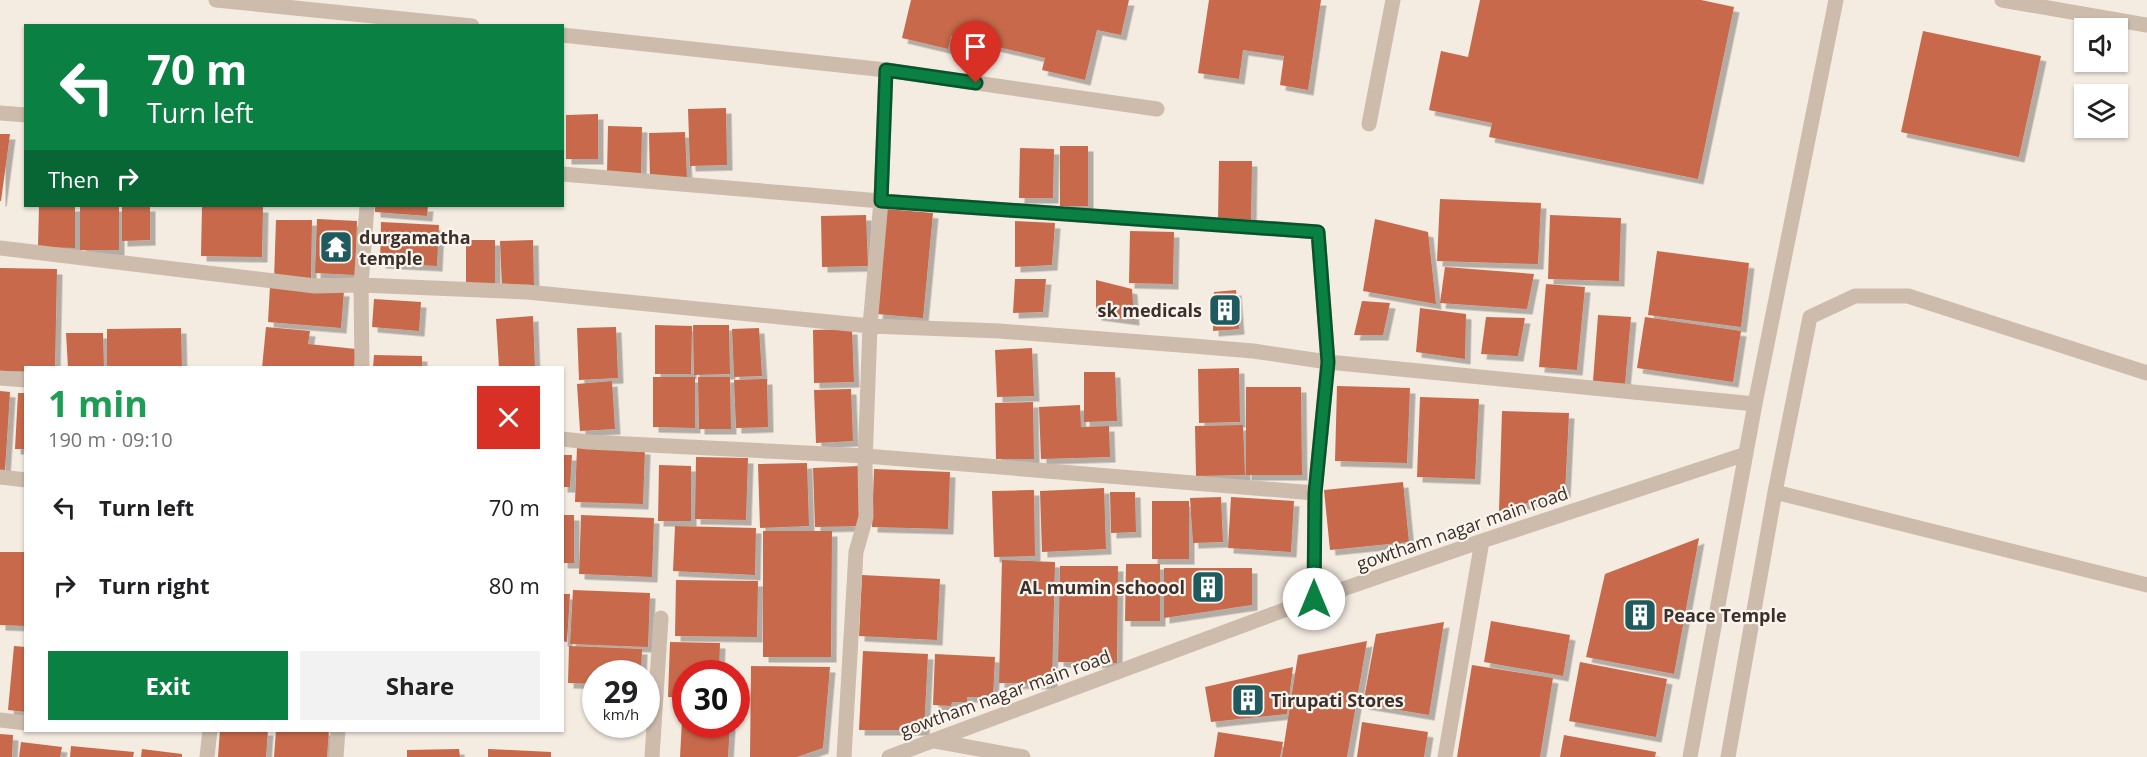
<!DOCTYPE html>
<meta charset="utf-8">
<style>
:root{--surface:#fff;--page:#f2f2f2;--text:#202124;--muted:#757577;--accent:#0b8043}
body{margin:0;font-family:"Open Sans",sans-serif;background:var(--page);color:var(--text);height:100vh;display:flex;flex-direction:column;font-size:22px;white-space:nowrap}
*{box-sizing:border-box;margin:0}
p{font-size:20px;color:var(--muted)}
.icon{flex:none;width:33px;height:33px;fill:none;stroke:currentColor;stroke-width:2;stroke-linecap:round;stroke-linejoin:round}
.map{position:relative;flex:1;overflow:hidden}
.sheet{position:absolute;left:24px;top:366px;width:540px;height:366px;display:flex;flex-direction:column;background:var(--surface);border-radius:0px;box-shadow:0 2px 4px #0004}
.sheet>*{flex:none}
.top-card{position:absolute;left:24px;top:24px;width:540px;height:183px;border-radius:0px;box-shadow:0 2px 4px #0004;background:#0b8043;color:#fff;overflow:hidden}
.buttons{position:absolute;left:2074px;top:18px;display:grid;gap:12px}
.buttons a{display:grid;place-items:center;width:54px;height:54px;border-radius:0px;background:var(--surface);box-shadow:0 2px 4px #0004;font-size:30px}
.speed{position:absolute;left:582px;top:660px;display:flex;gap:12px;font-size:30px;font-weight:700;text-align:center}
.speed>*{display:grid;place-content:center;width:78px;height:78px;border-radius:50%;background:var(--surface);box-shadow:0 2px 4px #0004;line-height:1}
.speed small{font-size:15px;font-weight:400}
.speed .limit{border:9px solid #d22;background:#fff;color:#111}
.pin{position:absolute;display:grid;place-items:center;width:51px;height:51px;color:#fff;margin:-62px -26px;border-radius:50% 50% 50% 0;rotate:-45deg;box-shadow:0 0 6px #0007}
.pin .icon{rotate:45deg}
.me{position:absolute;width:66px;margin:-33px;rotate:0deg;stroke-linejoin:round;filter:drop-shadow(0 0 4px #0008)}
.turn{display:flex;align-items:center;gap:21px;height:126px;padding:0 24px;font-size:27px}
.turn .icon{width:78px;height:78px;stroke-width:2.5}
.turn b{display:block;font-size:42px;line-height:51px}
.then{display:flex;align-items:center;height:57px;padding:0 24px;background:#0003;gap:12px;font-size:22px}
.round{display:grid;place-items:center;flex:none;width:63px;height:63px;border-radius:0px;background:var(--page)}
.head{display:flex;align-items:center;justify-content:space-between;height:102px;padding:0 24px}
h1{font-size:36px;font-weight:700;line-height:45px;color:#1e9e55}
.primary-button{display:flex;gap:12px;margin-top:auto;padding:12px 24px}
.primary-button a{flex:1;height:69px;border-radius:0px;background:var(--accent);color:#fff;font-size:24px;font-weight:700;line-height:69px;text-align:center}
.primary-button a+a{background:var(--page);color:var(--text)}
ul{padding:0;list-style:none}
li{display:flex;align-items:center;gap:18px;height:78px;padding:0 24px}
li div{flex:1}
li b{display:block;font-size:22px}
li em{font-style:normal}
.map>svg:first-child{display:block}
.building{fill:#c8694b;filter:url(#shadow)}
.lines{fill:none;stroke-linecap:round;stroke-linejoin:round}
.minor{stroke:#cdbbac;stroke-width:15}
.route-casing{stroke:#07532c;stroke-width:15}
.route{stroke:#0b8043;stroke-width:10}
.labels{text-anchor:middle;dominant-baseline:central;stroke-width:4.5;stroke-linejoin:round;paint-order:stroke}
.poi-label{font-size:18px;font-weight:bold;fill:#3b302b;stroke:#fbf5ee;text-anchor:start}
.street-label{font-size:18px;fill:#3b302b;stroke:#fbf5ee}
</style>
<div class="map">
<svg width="2147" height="757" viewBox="0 0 2147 757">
<defs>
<filter id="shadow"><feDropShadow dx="5.5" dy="5.5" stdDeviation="0" flood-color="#0004"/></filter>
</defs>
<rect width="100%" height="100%" fill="#f4ebe1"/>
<path class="building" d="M911,0H1129L1121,35L1097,30L1085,80L1042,70L1045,58L951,36L948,49L902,38Z
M1209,0H1321L1308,90L1280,85L1284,56L1243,50L1239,79L1198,73Z
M1480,0H1701L1734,7L1698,179L1489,137L1492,123L1429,110L1441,51L1468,57Z
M1923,31L2041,56L2019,157L1901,132Z
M726,108L727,165L690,166L688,109Z
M598,114V159H566V115Z
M608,126L642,127L641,175L607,174Z
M685,132L687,179L650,180L649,133Z
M0,134H10L1,201H0Z
M1060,146H1088V206H1060Z
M1020,148L1054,149L1053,198H1019Z
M1219,161H1252L1251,223L1218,222Z
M1440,199L1541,203L1538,264L1437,261Z
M39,206H75V248L38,247Z
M80,206H119V250H80Z
M122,206H150V240L122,241Z
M202,206L263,207L262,257L201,256Z
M375,206H428L427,216L375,212Z
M887,209L933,213L923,318L877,314Z
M866,215L868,266L822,267L821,216Z
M1550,215L1621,218L1619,281L1548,279Z
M317,219L357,221L355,275L315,273Z
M1375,219L1428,232L1436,304L1363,291Z
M276,220H312L311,280H274Z
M1015,221L1055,223L1052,265L1015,267Z
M381,222L439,225L437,266L380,263Z
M1130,231L1174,232L1173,284L1129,283Z
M466,240H495V286H466Z
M533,240L534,288L502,289L500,241Z
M1657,251L1749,263L1741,327L1648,315Z
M1445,267L1534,274L1527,309L1440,303Z
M0,268L57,269L55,368H26V371H0Z
M1015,279H1046L1043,312L1013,313Z
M1096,280L1132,289L1134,320L1096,315Z
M1546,284L1585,287L1577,370L1539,367Z
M270,286L344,291L341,328L268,322Z
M1236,290L1239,329L1213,331L1214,292Z
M374,299L421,302L419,331L372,327Z
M1362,301L1390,303L1383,335H1354Z
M1420,308L1466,314L1465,359L1416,352Z
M1598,315L1631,317L1625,384L1593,381Z
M533,316L535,368H499L496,319Z
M1486,317L1525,318L1518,356L1481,354Z
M1645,317L1741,331L1733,382L1637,368Z
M655,325L692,326L691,374H655Z
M693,325H729L730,374L694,375Z
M266,327L310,331L308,344L356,349L354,368H262Z
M616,327L618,378L579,380L577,328Z
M181,328L182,368H107V329Z
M759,328L762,376L734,377L732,329Z
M852,329L854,382L814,383L813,330Z
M66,333H103L104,368H68Z
M1032,348L1034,396L997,397L995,350Z
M374,355L422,356V368H373Z
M1239,368L1240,422L1199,423L1198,369Z
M1084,372H1115L1117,421L1084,422Z
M653,377H695V428L653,427Z
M698,377H730L731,429H699Z
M767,379L768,427L736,428L734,380Z
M612,381L615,429L580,431L577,384Z
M1337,386L1410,388L1407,463L1335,461Z
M1246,387H1301L1302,475H1246Z
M851,389L853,441L816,443L814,390Z
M0,391L10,392L5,471L0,470Z
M18,393H26V449H15Z
M1420,397L1479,399L1475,479L1417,477Z
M1033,402L1034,459H996L995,403Z
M1080,405L1081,427L1109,426L1110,457L1041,459L1039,407Z
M1502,411L1569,413L1565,493L1499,511Z
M1243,425L1245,475L1196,476L1195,426Z
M577,447L645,449L643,504L575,502Z
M562,455H572L570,487H562Z
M696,457L748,458L746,520L695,519Z
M807,463L809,526L760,528L758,464Z
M659,465L691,466V521H658Z
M860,466L862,526L815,527L813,468Z
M874,469L950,472L948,529L872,527Z
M1403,482L1409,542L1330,550L1324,490Z
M1104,488L1106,549L1042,552L1040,491Z
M1034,490L1035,556L994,557L992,491Z
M1110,492H1135L1136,532L1111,533Z
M1221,497L1223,542L1193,543L1190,498Z
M1231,497L1294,501L1291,552L1228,548Z
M1152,501H1189V559H1152Z
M562,515H574V563H562Z
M581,515L654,518L652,577L579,574Z
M675,526L756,528L755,575L673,571Z
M763,531H832L831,657H763Z
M1699,538L1674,674L1586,657L1605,574Z
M0,552H25V626L0,625Z
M1002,560L1055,562L1052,684L999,683Z
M1126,564H1160V621H1125Z
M1060,566H1118L1117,663L1058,662Z
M1164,568H1252V605L1164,618Z
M862,575L940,579L937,640L859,636Z
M676,580L758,581L757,637L675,636Z
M573,590L650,593L648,647L570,644Z
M562,594H570L567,642L562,641Z
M1491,621L1570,635L1563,676L1484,662Z
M1444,622L1429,715L1363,704L1376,634Z
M1367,641L1347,757H1282L1298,655Z
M670,642L720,643L719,674H686V698L668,697Z
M14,646L26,647V712L8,710Z
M569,646L642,649L641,674H596V684L568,683Z
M863,651L928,654L924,730H859Z
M935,654L995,657L993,698L967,697V702H952L951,706L933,705Z
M1580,662L1667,679L1656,737L1569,721Z
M1472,665L1553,678L1540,757H1457Z
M751,666L830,667L823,748L797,757H750Z
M1293,667L1287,714L1211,722L1205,687Z
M683,702H686V724H730L728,757H680Z
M1362,722L1428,732L1424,757H1357Z
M220,730H268L266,757H218Z
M276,730H329L327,757H274Z
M1218,732L1283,742L1280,757H1214Z
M0,734L13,735L12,757H0Z
M1564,735L1656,752L1655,757H1560Z
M21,742L62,747L60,757H19Z
M71,746L134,752L133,757H70Z
M142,749L182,754V757H141Z
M459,749L460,757H407V750Z
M488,749L551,752V757H488Z"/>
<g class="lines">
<path class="minor" d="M216,0L472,26
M2002,0L2147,25
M562,35L886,70L1157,109
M0,113L26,115
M1369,124L1393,0
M0,248L315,286L361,285L527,292L870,326L1000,331L1193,346L1253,351L1328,362L1318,232L881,201L562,174
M362,368L361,285L367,206
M0,378L26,380
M562,439L589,442L866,456L1315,493
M0,477L26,480
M1775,492L2147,585
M1314,599L1315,493L1328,362L1755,404
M0,720L26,723
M935,741L1023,757
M207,757L210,730
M336,757L338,730
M652,757L661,618
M844,757L856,552L866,517L865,464L870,326L881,201L886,70
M889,757L1314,599L1482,541L1746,454
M1445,757L1482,541
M1690,757L1755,404L1836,0
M1728,757L1775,492L1810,317L1855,296H1908L2147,373"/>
</g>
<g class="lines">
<g class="route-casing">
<path id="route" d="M976,83L886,70L881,201L1318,232L1328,362L1315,493L1314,599"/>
</g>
<use href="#route" class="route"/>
</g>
<defs>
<g id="temple-square" transform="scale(1.725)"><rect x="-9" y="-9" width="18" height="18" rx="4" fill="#1f5a5e" stroke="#fbf5ee"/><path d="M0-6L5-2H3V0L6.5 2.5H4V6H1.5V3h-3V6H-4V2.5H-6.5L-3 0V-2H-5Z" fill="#fff"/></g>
<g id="building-square" transform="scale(1.725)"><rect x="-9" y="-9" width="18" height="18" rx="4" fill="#1f5a5e" stroke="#fbf5ee"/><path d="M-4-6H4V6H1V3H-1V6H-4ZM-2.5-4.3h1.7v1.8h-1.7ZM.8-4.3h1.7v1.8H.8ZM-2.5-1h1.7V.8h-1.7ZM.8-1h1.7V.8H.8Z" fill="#fff"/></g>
</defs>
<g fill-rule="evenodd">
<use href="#temple-square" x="336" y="247"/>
<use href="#building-square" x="1225" y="310"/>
<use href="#building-square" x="1208" y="587"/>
<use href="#building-square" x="1640" y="615"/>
<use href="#building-square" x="1248" y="700"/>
</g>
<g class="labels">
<g class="poi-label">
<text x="359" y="237">durgamatha<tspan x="359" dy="21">temple</tspan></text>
<text x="1202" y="310" text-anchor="end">sk medicals</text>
<text x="1185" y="587" text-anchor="end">AL mumin schoool</text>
<text x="1663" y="615">Peace Temple</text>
<text x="1271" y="700">Tirupati Stores</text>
</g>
<g class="street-label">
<text transform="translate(1462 528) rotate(-19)">gowtham nagar main road</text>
<text transform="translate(1005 693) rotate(-20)">gowtham nagar main road</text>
</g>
</g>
</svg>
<div class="buttons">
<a><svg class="icon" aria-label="sound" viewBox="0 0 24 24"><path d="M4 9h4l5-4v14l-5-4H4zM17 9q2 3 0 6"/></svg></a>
<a><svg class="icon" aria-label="layers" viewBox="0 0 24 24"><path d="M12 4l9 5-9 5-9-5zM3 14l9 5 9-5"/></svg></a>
</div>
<div class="speed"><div>29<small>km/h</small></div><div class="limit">30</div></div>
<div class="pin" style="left:976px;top:83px;background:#d93025"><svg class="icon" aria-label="arrive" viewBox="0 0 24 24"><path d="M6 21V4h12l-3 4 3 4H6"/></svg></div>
<svg class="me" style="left:1314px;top:599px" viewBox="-20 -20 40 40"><circle r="19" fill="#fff"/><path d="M0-13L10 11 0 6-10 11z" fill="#0b8043"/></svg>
<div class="top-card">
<div class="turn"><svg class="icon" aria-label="left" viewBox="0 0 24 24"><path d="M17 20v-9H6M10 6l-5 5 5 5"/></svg><div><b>70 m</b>Turn left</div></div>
<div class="then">Then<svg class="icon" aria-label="right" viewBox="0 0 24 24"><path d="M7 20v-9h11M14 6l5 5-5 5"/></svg></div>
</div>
<section class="sheet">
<div class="head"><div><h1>1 min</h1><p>190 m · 09:10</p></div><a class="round" style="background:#d93025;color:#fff"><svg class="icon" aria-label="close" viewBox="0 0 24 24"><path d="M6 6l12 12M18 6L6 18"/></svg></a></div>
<ul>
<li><svg class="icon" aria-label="left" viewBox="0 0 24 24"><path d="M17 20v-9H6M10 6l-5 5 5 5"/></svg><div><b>Turn left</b></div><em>70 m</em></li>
<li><svg class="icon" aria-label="right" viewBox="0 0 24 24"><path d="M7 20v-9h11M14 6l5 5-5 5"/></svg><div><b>Turn right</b></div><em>80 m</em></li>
</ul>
<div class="primary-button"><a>Exit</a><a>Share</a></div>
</section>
</div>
